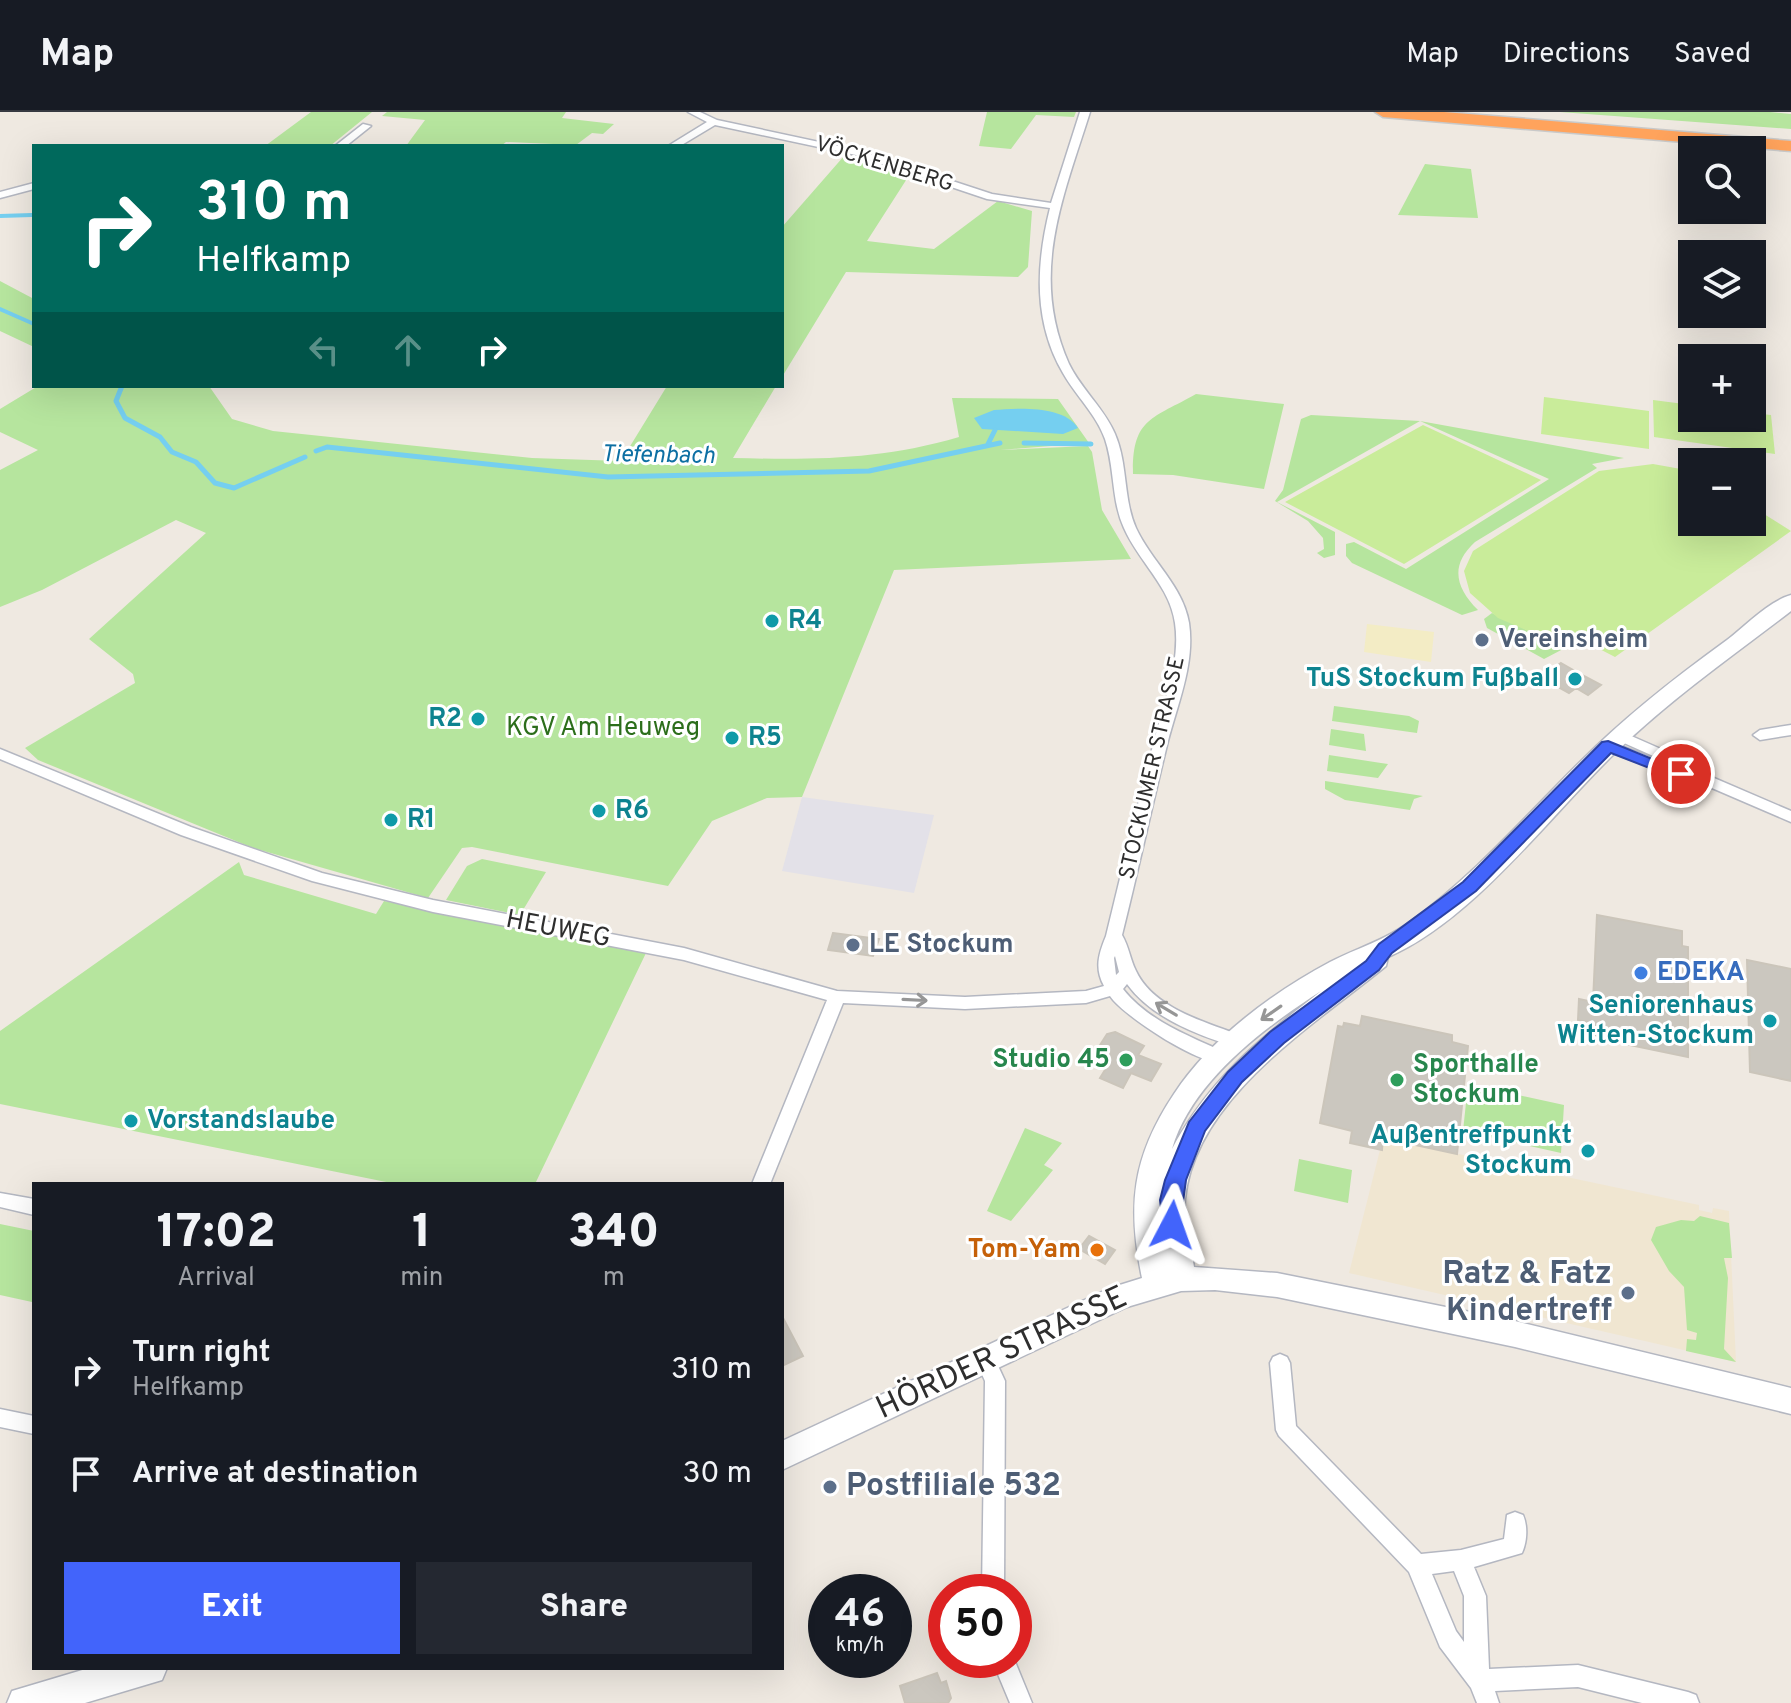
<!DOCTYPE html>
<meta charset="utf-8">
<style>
:root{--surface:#171b24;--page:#242831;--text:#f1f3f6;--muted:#9ea1a6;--line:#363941;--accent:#4264fb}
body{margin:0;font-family:Overpass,sans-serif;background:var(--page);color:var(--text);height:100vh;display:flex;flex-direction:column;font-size:30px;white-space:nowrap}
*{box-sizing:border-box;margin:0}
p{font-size:26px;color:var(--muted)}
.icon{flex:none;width:44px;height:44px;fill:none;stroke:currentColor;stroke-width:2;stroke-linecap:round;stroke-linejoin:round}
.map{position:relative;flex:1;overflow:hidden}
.sheet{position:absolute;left:32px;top:1070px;width:752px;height:488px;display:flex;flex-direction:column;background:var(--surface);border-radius:0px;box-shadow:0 8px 32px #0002}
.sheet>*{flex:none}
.guide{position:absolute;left:32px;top:32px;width:752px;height:244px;border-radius:0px;box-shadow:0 8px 32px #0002;background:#00695c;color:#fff;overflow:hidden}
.controls{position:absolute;left:1678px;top:24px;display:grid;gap:16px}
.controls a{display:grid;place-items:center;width:88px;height:88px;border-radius:0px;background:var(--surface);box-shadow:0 8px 32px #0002;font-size:40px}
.speed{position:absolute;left:808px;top:1462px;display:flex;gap:16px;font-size:40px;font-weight:700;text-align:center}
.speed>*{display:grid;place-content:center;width:104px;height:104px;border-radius:50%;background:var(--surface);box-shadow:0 8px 32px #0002;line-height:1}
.speed small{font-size:20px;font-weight:400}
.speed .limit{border:12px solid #d22;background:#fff;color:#111}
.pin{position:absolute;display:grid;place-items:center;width:68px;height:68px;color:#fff;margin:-34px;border:4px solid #fff;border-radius:50%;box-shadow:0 2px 8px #0007}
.me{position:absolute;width:88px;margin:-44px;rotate:4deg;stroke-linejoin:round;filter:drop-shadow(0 0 6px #0008)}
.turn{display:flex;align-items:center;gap:28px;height:168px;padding:0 32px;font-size:36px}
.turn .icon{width:104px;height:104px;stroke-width:2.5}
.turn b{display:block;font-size:56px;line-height:68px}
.lanes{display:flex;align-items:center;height:76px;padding:0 32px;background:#0003;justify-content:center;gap:40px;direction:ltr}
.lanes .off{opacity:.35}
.eta{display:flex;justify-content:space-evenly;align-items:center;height:136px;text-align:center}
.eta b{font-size:48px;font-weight:800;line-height:56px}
.button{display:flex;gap:16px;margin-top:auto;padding:16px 32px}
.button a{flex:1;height:92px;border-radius:0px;background:var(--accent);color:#fff;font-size:32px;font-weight:800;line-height:92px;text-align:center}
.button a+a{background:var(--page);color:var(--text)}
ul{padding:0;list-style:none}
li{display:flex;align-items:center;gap:24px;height:104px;padding:0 32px}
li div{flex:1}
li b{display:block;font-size:30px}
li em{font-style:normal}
header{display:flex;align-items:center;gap:48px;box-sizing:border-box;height:112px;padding:0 40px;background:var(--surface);border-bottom:2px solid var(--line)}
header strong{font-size:38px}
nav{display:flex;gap:44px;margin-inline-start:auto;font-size:28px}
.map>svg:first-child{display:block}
.industrial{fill:#e3e1e8}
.education{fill:#f0e6d1}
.green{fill:#b6e59e}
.sand{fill:#f3ecc5}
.pitch{fill:#c9ec9a}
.water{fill:#75cff0}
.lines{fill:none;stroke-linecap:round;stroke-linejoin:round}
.stream-far1{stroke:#75cff0;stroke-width:4}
.stream{stroke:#75cff0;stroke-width:5}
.building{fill:#cbc7bf;stroke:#cbc5ba;stroke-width:2}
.street-casing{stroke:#b4b7c1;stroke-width:3}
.secondary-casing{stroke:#b4b7c1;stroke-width:3}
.highway-casing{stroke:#c9c9c9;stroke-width:3}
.street{fill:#fff;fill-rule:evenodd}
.secondary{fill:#fff;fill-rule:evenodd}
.highway{fill:#ffa35c;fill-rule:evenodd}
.oneway{stroke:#969696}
.route{fill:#4264fb;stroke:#2b41a3;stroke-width:2}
.culture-dot{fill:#0f9aa8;stroke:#fff;stroke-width:3}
.service-dot{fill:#5c6f8a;stroke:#fff;stroke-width:3}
.shop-dot{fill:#3f7fe0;stroke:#fff;stroke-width:3}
.leisure-dot{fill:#2e9e5b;stroke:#fff;stroke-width:3}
.food-dot{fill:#e8710a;stroke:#fff;stroke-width:3}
.labels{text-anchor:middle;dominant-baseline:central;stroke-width:6;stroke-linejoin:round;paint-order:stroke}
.far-street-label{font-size:22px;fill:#2e2e2e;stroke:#fff}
.far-water-label{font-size:24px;font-style:italic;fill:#0d6fa3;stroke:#fff}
.culture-label{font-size:26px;font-weight:bold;fill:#0d838f;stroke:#fff;text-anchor:start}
.service-label{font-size:26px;font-weight:bold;fill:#4e5e75;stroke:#fff;text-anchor:start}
.park-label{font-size:26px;fill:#2c6e1b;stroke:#fff}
.street-label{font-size:26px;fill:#2e2e2e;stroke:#fff}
.shop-label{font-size:26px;font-weight:bold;fill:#366cbe;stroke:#fff;text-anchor:start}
.leisure-label{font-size:26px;font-weight:bold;fill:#27864d;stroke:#fff;text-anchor:end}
.food-label{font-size:26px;font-weight:bold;fill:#c56008;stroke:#fff;text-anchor:end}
.near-service-label{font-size:32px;font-weight:bold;fill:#4e5e75;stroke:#fff;text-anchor:end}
.near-street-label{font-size:32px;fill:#2e2e2e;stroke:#fff}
</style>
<header>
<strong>Map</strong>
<nav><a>Map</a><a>Directions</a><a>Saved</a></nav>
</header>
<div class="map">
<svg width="1791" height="1591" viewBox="0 0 1791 1591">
<rect width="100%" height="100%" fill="#efe9e1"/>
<path class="industrial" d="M802,685L934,703L914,781L782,759Z"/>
<path class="education" d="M1383,1026L1699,1093V1098L1712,1101L1713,1096L1729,1099L1736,1250L1349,1161Z"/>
<path class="green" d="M311,0H372L330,34H265Z
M387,0H566L562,6L614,12L603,22L592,21L576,33L506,30L501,34H406L425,8L382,4Z
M987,0H1076L1074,5L1036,3L1011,37L979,34Z
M1560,0H1770L1791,2V17Z
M844,44L910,62L867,129L934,137L998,89L1032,99L1028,155L1018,165L846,160L782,265V115Z
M1425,52L1471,57L1478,106L1398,103Z
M0,169L34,187V235L0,219Z
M38,274H209L232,307L273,319L532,346L621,349L667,274H776L733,346C813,348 881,348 959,325L952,286L1058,287L1089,331L1000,338L1088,334L1092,340L1102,398L1131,447L894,458L802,685L767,686L712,709L668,774L472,735L462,736L428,786L253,736L38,648L25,636L135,571L133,562L89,527L206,421L176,408L42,478L0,495V358L38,338L0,320V297Z
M1196,282L1284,292L1264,377L1173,363L1133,362C1132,306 1152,307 1196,282Z
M1311,303L1420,309L1624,346L1592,352L1597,356L1475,430C1450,453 1455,475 1478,498L1462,503L1352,451L1346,444V432L1354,430L1406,457L1549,367L1420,309L1277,390L1335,420V443L1324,446L1317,441L1324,437L1323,426L1308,409L1275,389L1283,378L1301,307Z
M1492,501L1535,522L1586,531L1565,536L1544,547L1487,516L1484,507Z
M1334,594L1409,604L1419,609L1417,621L1332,609Z
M1331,617L1364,622L1366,639L1329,633Z
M1329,643L1381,651L1388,652L1378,666L1327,659Z
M1325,669L1423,684L1414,687L1410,698L1345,688L1325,677Z
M482,747L546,760L520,803L446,788L467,754Z
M239,750L244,763L376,802L384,789L646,841L535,1072H396L0,992V919Z
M1468,972L1564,993L1561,1041L1463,1019Z
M1025,1016L1062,1031L1044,1053L1053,1058L1011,1109L987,1099Z
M1299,1047L1352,1058L1348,1091L1294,1079Z
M1700,1104L1729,1111L1732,1146H1724L1728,1166L1724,1237L1736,1250L1686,1239L1687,1227L1696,1228L1697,1221L1687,1218L1684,1175L1669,1159L1651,1128L1656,1115L1681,1108L1694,1109Z
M0,1112L34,1119L32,1190L0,1183Z"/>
<path class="sand" d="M1367,512L1434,520L1431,550L1364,540Z"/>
<path class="pitch" d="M1544,285L1649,299V337L1541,322Z
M1653,288L1692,293V306H1752V301L1771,303L1775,342L1654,325Z
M1423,313L1541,368L1404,452L1285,390Z
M1653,352L1692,359V410H1752V389L1764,402L1791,419L1615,545L1586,530L1535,522L1498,506L1470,481L1464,459L1473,439L1599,359Z"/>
<path class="water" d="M994,298C1017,296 1064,293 1078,316L1063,322L982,317L974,306Z"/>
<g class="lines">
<path class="stream-far1" d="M0,104L32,103
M0,197L34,212"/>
<path class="stream" d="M122,274L116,289L125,306L160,325L172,340L196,350L215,371L234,376L305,345
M1024,331L1091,332
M988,332L995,318
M316,339L327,335L608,365L869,359L1000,331"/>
</g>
<path class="building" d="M1561,551L1582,563L1601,573L1588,583L1576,576L1569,581L1540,565Z
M1597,803L1682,819V834L1688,835V945L1591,925L1592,911L1578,908L1579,887L1593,890Z
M833,821L879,827L873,844L828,838Z
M1747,848L1791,857V969L1750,960Z
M1362,904L1452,923V930L1468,934L1457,1042L1383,1026L1382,1038L1350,1031L1352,1019L1320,1011L1338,914L1343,915L1344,911L1360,914Z
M1115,920L1144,934L1138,943L1161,952L1151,969L1131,961L1123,976L1100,966L1110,950L1097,945L1104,934L1100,933L1107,922Z
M1089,1124L1115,1138L1105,1152L1079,1137Z
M782,1204L803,1244L782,1254Z
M937,1561L941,1571L946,1569L951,1586L948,1591H905L900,1574Z"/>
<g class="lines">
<g class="street-casing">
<path id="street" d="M688,0H700L717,8L861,39L992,82L1051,91L1080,0H1090C1063,86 1029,163 1069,252C1081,277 1104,296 1115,322C1128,352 1123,387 1136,416C1151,449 1183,474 1189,511C1195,551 1178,591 1168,629C1152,694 1138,759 1122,823C1129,835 1130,847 1136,859C1154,897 1206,910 1242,924L1245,929L1242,934L1236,935C1197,923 1152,906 1127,872L1123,877C1147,908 1189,924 1224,940L1227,945L1224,950C1203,956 1122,903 1110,884L1086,891L965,897L843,891L770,1072H752L827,888L684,848L433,800L312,769L181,723L0,647V637L191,715L322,761L433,788L684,836L837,879L965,885L1086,879L1104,874C1094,856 1099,841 1106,824C1122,759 1137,694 1154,630C1163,592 1181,551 1175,511C1170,474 1138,449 1124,416C1111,388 1115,356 1105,327C1096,302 1076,284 1063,261C1033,210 1036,152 1050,96L987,87L856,43L715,13L680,34H668L707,10ZM1115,844L1119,860L1116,863L1114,846Z
M363,12L371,14L346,34H335Z
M34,71V77L0,86V80Z
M1791,613V623L1760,628L1753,623L1760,618Z
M1620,619L1679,645L1681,648L1679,651H1669L1615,627L1613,624Z
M1608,629L1684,658L1707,663L1791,699V710L1698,670L1676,665L1603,637L1601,634L1603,631Z
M0,1081L34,1087V1103L0,1095Z
M986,1240L993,1243L1005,1269L1004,1480H982L985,1269L976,1249L979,1243Z
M1280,1242L1287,1245L1290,1251L1296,1314L1421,1442L1461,1438L1504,1427L1507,1403L1515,1400L1523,1403C1528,1414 1527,1430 1522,1441L1474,1455L1486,1484L1489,1557L1578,1553L1688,1580L1696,1583L1699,1591H1642L1578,1575L1495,1579L1499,1591H1477L1471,1576L1440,1535L1409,1460L1279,1324L1276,1318L1270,1251L1273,1245ZM1454,1459L1464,1484V1530L1456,1519L1432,1462Z
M0,1297L34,1304V1322L0,1315Z
M1014,1547L1032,1591H1010L992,1548Z"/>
</g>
<g class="secondary-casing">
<path id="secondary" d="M1791,483V499C1731,545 1669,588 1615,641C1548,706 1473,808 1388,845L1386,854C1314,913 1195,986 1185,1087C1183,1108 1191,1134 1194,1155L1277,1161L1515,1209L1791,1276V1302L1515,1235L1277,1185L1215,1178L1181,1179L1127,1195L782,1358V1329L1110,1176L1142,1166C1127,1094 1132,1045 1174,982C1210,927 1272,881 1330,850C1357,836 1386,828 1411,809C1475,763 1526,703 1582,648C1627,603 1676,565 1727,528C1745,514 1769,489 1791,483ZM1321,879C1259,928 1210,966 1172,1037C1192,969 1264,916 1321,879Z
M89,1556H167L162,1568L85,1591H7L12,1579Z"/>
</g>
<g class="highway-casing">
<path id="highway" d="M1375,0H1444L1791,29V39L1383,5Z"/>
</g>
<use href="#street" class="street"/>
<use href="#secondary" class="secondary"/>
<use href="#highway" class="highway"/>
</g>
<defs><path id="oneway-shaft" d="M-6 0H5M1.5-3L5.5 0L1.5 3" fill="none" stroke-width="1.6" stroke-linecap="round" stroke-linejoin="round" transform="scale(2)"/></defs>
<g class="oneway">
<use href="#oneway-shaft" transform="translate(915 888) rotate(3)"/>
<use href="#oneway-shaft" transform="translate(1166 897) rotate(-149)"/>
<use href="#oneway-shaft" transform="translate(1271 901) rotate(145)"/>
</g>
<path class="route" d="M1608,629L1689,662L1687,666H1675L1611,641L1476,779L1392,841L1379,858L1284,931L1242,970L1205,1019L1186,1068L1179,1119H1164L1160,1088L1165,1068L1189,1010L1228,960L1270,920L1366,849L1379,832L1463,770L1602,630Z"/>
<g class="culture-dot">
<circle cx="772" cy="509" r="8"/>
<circle cx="1575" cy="567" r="8"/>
<circle cx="478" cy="607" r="8"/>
<circle cx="732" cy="626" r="8"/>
<circle cx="599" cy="699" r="8"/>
<circle cx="391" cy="708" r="8"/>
<circle cx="1770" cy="909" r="8"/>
<circle cx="131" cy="1009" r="8"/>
<circle cx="1588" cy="1039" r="8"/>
</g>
<g class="service-dot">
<circle cx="1482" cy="528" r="8"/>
<circle cx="853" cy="833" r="8"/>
<circle cx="1628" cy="1181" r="8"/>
<circle cx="830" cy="1375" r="8"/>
</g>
<circle class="shop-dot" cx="1641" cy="861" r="8"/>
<g class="leisure-dot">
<circle cx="1126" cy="948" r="8"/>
<circle cx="1397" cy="968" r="8"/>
</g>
<circle class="food-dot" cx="1097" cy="1138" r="8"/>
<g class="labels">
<g class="far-street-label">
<text transform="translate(884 53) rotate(17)">VÖCKENBERG</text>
<text transform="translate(1153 656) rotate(-77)">STOCKUMER STRASSE</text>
</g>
<g class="far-water-label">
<text transform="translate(658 344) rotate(1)">Tiefenbach</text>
</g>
<g class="culture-label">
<text x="788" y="509">R4</text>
<text x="1559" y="567" text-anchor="end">TuS Stockum Fußball</text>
<text x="462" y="607" text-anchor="end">R2</text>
<text x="748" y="626">R5</text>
<text x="615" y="699">R6</text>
<text x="407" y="708">R1</text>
<text x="1754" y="894" text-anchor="end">Seniorenhaus<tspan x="1754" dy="30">Witten-Stockum</tspan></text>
<text x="147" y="1009">Vorstandslaube</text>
<text x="1572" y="1024" text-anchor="end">Außentreffpunkt<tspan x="1572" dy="30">Stockum</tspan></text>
</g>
<g class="service-label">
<text x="1498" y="528">Vereinsheim</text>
<text x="869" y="833">LE Stockum</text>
</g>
<g class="park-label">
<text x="603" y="616">KGV Am Heuweg</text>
</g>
<g class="street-label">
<text transform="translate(558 818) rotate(11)">HEUWEG</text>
</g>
<g class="shop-label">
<text x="1657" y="861">EDEKA</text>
</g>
<g class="leisure-label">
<text x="1110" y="948">Studio 45</text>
<text x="1413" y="953" text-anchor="start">Sporthalle<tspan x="1413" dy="30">Stockum</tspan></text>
</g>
<g class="food-label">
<text x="1081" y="1138">Tom-Yam</text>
</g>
<g class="near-service-label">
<text x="1612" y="1163">Ratz &amp; Fatz<tspan x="1612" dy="37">Kindertreff</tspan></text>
<text x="846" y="1375" text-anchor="start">Postfiliale 532</text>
</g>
<g class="near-street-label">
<text transform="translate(1002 1242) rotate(-25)">HÖRDER STRASSE</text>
</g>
</g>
</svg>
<div class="controls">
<a><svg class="icon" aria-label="search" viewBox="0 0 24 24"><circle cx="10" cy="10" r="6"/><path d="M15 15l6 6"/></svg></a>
<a><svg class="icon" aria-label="layers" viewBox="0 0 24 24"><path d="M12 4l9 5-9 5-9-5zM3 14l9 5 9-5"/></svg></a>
<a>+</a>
<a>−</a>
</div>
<div class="speed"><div>46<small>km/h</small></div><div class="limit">50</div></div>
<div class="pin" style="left:1681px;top:662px;background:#d93025"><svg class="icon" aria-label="arrive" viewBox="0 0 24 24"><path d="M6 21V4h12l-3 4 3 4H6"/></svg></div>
<svg class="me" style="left:1172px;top:1113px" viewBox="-20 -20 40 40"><path d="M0-17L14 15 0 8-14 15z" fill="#4264fb" stroke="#fff" stroke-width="4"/></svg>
<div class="guide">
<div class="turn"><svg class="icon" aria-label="right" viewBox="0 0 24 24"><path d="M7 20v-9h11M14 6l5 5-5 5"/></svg><div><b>310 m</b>Helfkamp</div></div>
<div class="lanes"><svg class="icon off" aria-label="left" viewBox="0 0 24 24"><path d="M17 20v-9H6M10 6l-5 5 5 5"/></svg><svg class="icon off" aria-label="ahead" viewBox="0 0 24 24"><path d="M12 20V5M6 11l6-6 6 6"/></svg><svg class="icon" aria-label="right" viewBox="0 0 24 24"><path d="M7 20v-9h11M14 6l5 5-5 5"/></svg></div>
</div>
<section class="sheet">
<div class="eta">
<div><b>17:02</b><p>Arrival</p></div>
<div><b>1</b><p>min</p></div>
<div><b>340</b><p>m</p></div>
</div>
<ul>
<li><svg class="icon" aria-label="right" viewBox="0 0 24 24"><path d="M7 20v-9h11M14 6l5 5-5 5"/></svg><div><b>Turn right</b><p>Helfkamp</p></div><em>310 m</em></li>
<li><svg class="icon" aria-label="arrive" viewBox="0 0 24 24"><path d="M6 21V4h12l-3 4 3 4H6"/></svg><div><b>Arrive at destination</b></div><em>30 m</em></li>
</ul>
<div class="button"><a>Exit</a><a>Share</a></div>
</section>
</div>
